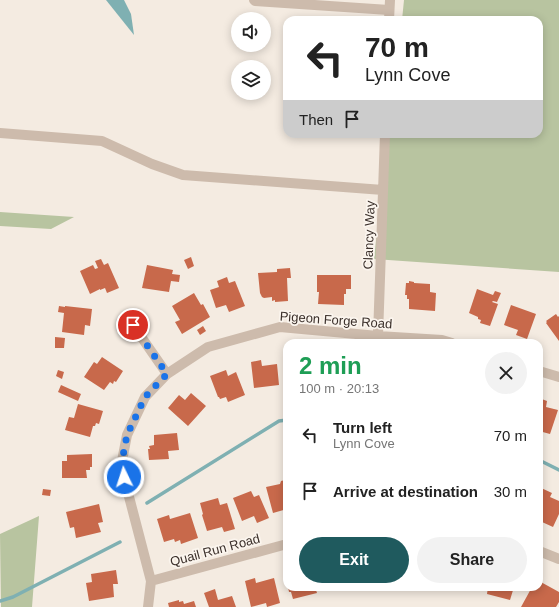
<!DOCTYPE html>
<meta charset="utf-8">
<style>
:root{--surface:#fff;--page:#f2f2f2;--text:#222;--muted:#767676;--accent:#1f5a5e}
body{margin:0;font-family:Arial,sans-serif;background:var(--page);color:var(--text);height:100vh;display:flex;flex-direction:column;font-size:15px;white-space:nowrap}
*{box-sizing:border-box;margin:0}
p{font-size:13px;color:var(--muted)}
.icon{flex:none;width:22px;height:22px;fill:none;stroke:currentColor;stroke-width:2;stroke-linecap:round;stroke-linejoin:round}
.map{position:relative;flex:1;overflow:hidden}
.side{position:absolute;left:283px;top:339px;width:260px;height:252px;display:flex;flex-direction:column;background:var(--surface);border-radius:12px;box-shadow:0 2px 10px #0003}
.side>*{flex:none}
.top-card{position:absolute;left:283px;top:16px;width:260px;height:122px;border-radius:12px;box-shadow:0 2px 10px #0003;background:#fff;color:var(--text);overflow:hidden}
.tools{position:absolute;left:231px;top:12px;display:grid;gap:8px}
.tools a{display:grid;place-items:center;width:40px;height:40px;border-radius:50%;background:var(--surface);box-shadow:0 2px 10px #0003;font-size:20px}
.pin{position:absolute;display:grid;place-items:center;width:34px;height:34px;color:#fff;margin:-17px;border:2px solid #fff;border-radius:50%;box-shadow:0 1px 4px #0007}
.me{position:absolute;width:44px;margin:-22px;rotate:356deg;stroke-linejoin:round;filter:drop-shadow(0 0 3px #0008)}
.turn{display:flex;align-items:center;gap:14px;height:84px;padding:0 16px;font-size:18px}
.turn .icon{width:52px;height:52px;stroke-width:2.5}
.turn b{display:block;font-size:28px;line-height:34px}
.then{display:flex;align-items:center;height:38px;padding:0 16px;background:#0003;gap:8px;font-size:15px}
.round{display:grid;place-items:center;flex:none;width:42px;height:42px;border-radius:21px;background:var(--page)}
.summary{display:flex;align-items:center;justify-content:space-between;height:68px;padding:0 16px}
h1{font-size:24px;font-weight:700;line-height:30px;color:#1e9e55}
.cta{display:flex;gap:8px;margin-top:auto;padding:8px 16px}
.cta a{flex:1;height:46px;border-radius:24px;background:var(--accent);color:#fff;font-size:16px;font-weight:700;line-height:46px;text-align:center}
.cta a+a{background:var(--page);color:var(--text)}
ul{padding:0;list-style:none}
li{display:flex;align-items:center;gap:12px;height:56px;padding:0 16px}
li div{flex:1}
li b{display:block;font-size:15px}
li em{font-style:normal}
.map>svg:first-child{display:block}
.green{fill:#b8c4a0}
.water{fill:#7fb0b2}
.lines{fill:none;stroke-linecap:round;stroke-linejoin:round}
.stream{stroke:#7fb0b2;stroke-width:3.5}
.building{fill:#c8694b}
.street{stroke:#cdbbac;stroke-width:10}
.route{stroke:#1a73e8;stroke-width:7;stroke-dasharray:0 12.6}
.labels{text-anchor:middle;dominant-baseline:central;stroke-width:3.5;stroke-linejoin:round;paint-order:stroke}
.street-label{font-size:13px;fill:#3b302b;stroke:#fbf5ee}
</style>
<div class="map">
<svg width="559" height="607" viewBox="0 0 559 607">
<rect width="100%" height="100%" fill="#f4ebe1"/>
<path class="green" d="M404,0H559V272L374,259L388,134H539V20H402Z
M0,212L74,217L51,229L0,226Z
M39,516L32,607H1L0,534Z"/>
<path class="water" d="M106,0H124L131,14L134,35Z"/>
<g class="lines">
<path class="stream" d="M539,460L559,470
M147,503L279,421L287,420
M0,601L13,597L120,542"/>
</g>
<path class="building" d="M191,257L194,266L188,269L184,260Z
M101,259L104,265L108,263L119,288L107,293L105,288L100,290V289L90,294L80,271L93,265L95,269L98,268L95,261Z
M147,265L173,270L172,274L180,275L179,282L171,281L169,292L142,288Z
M290,268L291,278H287L288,301L275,302V300L272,301V297L264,298L262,297L260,293L258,273L277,272V269Z
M317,275H351V289H346V294H344V305L318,304L319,292H317Z
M227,277L229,283L235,281L245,306L229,312L226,305L216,308L210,290L219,287L217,281Z
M409,281L414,282V283L430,284V292L436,293L435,311L409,309V299H407V295H405L406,283H409Z
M477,289L493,295L495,291L501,293L497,302L493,301L492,302L498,304L490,326L480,323L481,320L478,319V317L469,313Z
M194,293L201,305L203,304L210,317L182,334L175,322L180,320L172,306Z
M511,305L536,314L527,339L516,335L518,330L504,325Z
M59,306L65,307V306L92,309L90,326L85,325L84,335L62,332L64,313L58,312Z
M556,314L558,317L559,316V341L546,323L547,322L546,321Z
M203,326L206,331L200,335L197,330Z
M55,337L65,338L64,348H55Z
M102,357L123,371L116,382L114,381L113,384L110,382L104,390L84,377L94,362L97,364Z
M261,360L262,366L277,364L279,385L254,388L251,362Z
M58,370L64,372L62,379L56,376Z
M226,370L228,376L236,372L245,395L228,402L226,397L220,399L219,397H218L210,376Z
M61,385L81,394L78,401L58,392Z
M191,393L206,406L188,426L168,408L179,395L185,400Z
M539,398L547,401L546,407L558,410L550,434L539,431Z
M78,404L103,411L99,424L96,423L95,426H93L90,437L65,430L69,417L74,418Z
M177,433L179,450L168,451L169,459L149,460L148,449H150L149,446L154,445V435Z
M92,454V467H90V470H86L87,478H62V461H67V455Z
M287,478V509L273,513L266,487L280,484L281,481L285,480L284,479Z
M539,487L552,493L550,497L559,501V514L553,527L542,522L543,519L539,516Z
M43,489L51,490L50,496L42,495Z
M251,491L254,497L259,495L269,518L257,523L254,516L242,521L233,498Z
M218,498L220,505L227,503L235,529L224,532L222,527L207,531L202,515L203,514L200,503Z
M99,504L103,522L98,523L101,532L76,538L74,527L70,528L66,512Z
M190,513L198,538L181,544L180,540L175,542L174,539L164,542L157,519L169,515L170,519Z
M116,570L118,584H113L114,597L89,601L86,583L92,582L91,574Z
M255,578L256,583L274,578L280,603L267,607L266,603L251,607L245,581Z
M539,581L559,592V602L556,607H521L532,587H539Z
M288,587H315L317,593L293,599L291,592H289Z
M488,587H514L510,600L487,594Z
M215,589L218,600L232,596L236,607H209L204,593Z
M179,600V602L183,601L184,604L194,601L196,607H169L168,603Z"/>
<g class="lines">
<path class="street" d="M254,0L255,1L389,10
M389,20L390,0
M0,133L102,141L152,164L183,175L383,190
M133,325L167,374
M378,336L385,134
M539,371L559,377
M539,551L559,559
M151,581L287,544
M148,607L151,581L121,466L127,435L145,397L167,374L208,347L280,327L378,336L442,340L452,343"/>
</g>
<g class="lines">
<path class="route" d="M124,477L121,466L127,435L145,397L167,374L133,325"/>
</g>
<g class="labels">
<g class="street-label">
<text transform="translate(369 235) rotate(-88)">Clancy Way</text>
<text transform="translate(336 320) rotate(4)">Pigeon Forge Road</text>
<text transform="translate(215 550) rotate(-15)">Quail Run Road</text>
</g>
</g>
</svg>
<div class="tools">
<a><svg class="icon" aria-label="sound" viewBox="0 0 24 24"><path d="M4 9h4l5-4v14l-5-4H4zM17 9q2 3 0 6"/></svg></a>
<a><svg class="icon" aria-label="layers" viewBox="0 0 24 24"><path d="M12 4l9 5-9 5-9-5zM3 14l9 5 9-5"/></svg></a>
</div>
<div class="pin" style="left:133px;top:325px;background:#d93025"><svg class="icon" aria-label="arrive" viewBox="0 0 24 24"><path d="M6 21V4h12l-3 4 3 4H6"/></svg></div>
<svg class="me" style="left:124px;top:477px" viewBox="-20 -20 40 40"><circle r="17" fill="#1a73e8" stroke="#fff" stroke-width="3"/><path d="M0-11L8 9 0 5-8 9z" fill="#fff"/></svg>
<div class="top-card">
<div class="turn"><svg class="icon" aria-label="left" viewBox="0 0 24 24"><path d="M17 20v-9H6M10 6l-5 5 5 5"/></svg><div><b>70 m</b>Lynn Cove</div></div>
<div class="then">Then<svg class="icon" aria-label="arrive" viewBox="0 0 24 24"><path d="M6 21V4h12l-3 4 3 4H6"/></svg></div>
</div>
<section class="side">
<div class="summary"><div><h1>2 min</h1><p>100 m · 20:13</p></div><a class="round"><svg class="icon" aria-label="close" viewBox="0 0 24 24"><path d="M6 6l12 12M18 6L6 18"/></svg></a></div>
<ul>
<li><svg class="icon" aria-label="left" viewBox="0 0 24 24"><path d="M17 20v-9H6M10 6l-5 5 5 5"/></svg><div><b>Turn left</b><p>Lynn Cove</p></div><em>70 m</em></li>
<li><svg class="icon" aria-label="arrive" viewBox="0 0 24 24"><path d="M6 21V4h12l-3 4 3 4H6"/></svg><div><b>Arrive at destination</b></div><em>30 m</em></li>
</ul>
<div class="cta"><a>Exit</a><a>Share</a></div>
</section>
</div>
